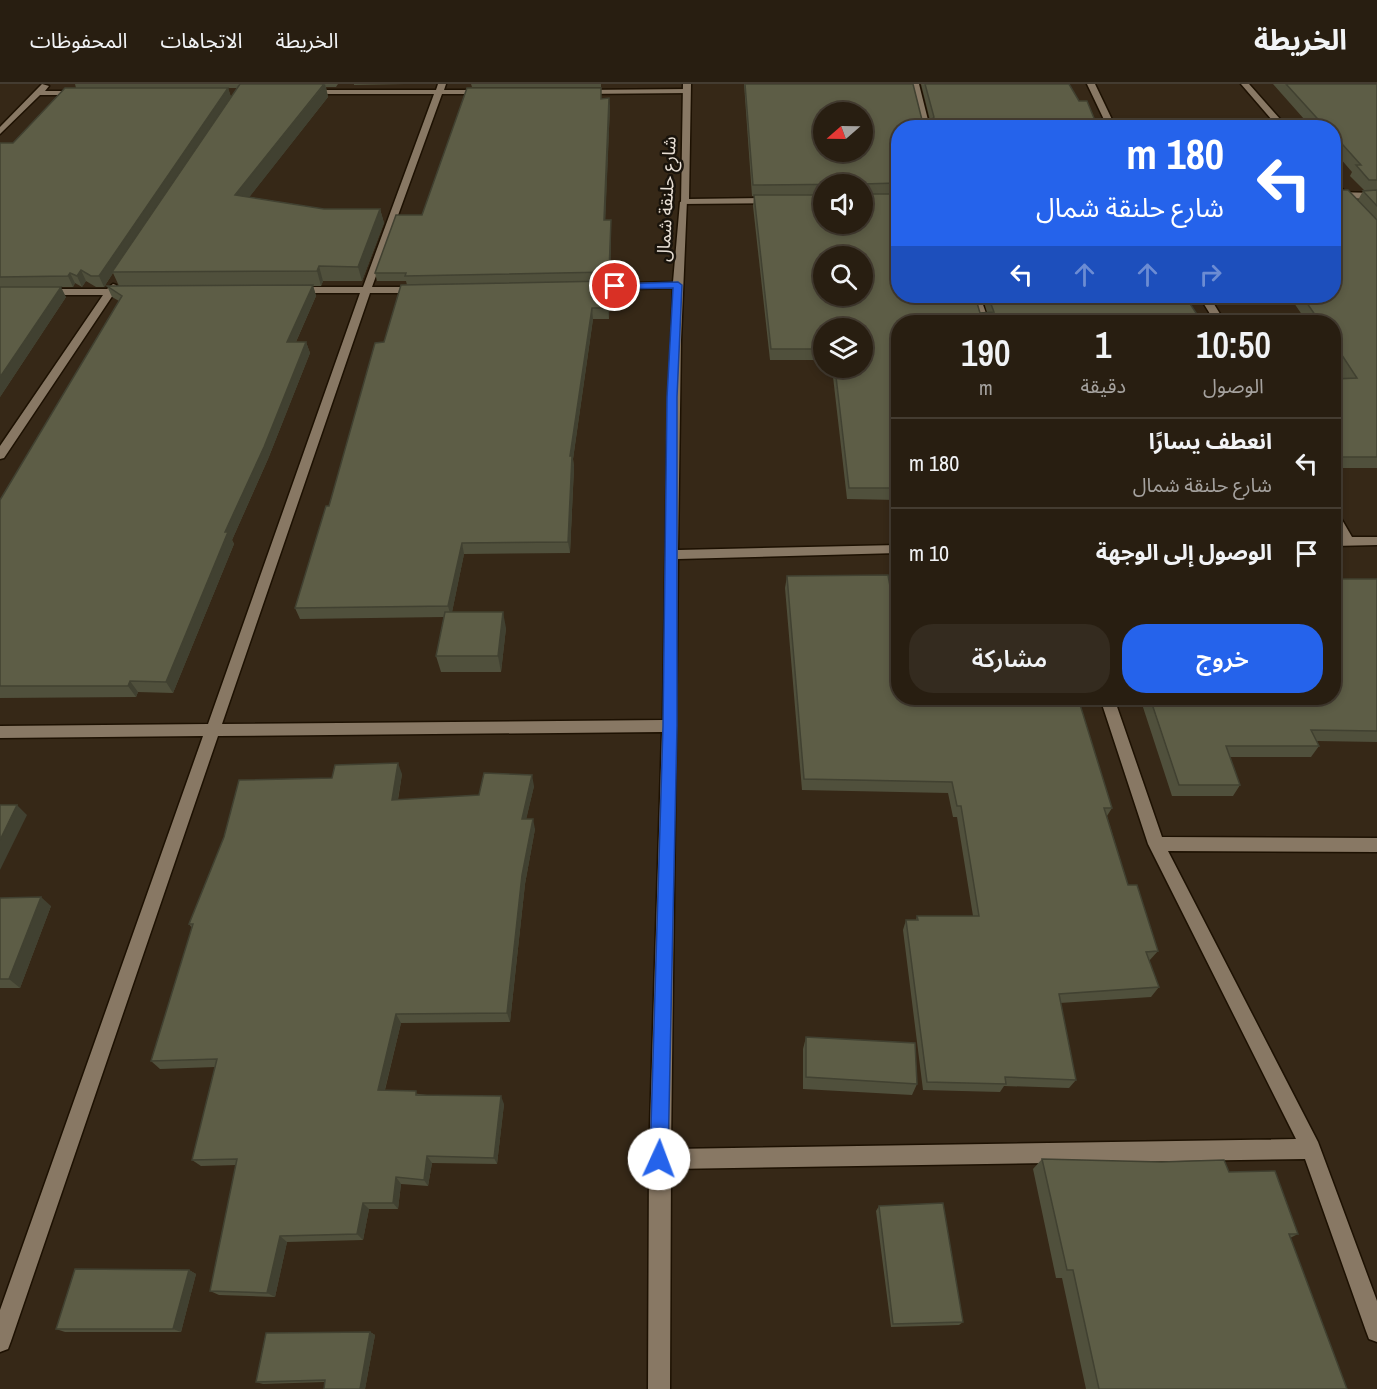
<!DOCTYPE html>
<html lang="ar">
<meta charset="utf-8">
<style>
:root{--surface:#281e11;--page:#342b1f;--text:#f1f3f6;--muted:#a5a29f;--line:#443c31;--accent:#2563eb}
body{margin:0;font-family:"Archivo Narrow","Noto Sans Arabic",sans-serif;background:var(--page);color:var(--text);direction:rtl;height:100vh;display:flex;flex-direction:column;font-size:22px;white-space:nowrap}
*{box-sizing:border-box;margin:0}
p{font-size:20px;color:var(--muted)}
.icon{flex:none;width:33px;height:33px;fill:none;stroke:currentColor;stroke-width:2;stroke-linecap:round;stroke-linejoin:round}
.map{position:relative;flex:1;overflow:hidden;direction:ltr}
.side{position:absolute;left:891px;top:231px;width:450px;height:390px;display:flex;flex-direction:column;background:var(--surface);border-radius:24px;box-shadow:0 3px 9px #0003,0 0 0 2px var(--line);direction:rtl}
.side>*{flex:none}
.guide{position:absolute;left:891px;top:36px;width:450px;height:183px;border-radius:24px;box-shadow:0 3px 9px #0003,0 0 0 2px var(--line);direction:rtl;background:#2563eb;color:#fff;overflow:hidden}
.needle{width:39px;rotate:250deg}
.fabs{position:absolute;left:813px;top:18px;display:grid;gap:12px}
.fabs a{display:grid;place-items:center;width:60px;height:60px;border-radius:50%;background:var(--surface);box-shadow:0 3px 9px #0003,0 0 0 2px var(--line);font-size:30px}
.pin{position:absolute;display:grid;place-items:center;width:51px;height:51px;color:#fff;margin:-26px;border:3px solid #fff;border-radius:50%;box-shadow:0 2px 6px #0007}
.me{position:absolute;width:66px;margin:-33px;rotate:2deg;stroke-linejoin:round;filter:drop-shadow(0 0 4px #0008)}
.turn{display:flex;align-items:center;gap:21px;height:126px;padding:0 18px;font-size:27px}
.turn .icon{width:78px;height:78px;stroke-width:2.5}
.turn b{display:block;font-size:42px;line-height:51px}
.lanes{display:flex;align-items:center;height:57px;padding:0 18px;background:#0003;justify-content:center;gap:30px;direction:ltr}
.lanes .off{opacity:.35}
.eta{display:flex;justify-content:space-evenly;align-items:center;height:102px;text-align:center}
.eta b{font-size:36px;font-weight:600;line-height:42px}
.action{display:flex;gap:12px;margin-top:auto;padding:12px 18px}
.action a{flex:1;height:69px;border-radius:24px;background:var(--accent);color:#fff;font-size:24px;font-weight:600;line-height:69px;text-align:center}
.action a+a{background:var(--page);color:var(--text)}
ul{padding:0;list-style:none}
li{display:flex;align-items:center;gap:18px;height:90px;padding:0 18px;border-top:2px solid var(--line)}
li div{flex:1}
li b{display:block;font-size:22px}
li em{font-style:normal}
header{display:flex;align-items:center;gap:36px;box-sizing:border-box;height:84px;padding:0 30px;background:var(--surface);border-bottom:2px solid var(--line)}
header strong{font-size:28px}
nav{display:flex;gap:33px;margin-inline-start:auto;font-size:21px}
.map>svg:first-child{display:block}
.lines{fill:none;stroke-linecap:round;stroke-linejoin:round}
.minor-casing{stroke:#1d1102;stroke-width:3}
.tertiary-casing{stroke:#1d1102;stroke-width:3}
.minor{fill:#887864;fill-rule:evenodd}
.tertiary{fill:#887864;fill-rule:evenodd}
.wall{fill:#50503c;fill-rule:evenodd}
.shaded-wall{fill:#414131}
.building{fill:#5d5d46;stroke:#414131;stroke-width:1.5;fill-rule:evenodd}
.route{fill:#2563eb;stroke:#184099;stroke-width:1.5}
.labels{text-anchor:middle;dominant-baseline:central;stroke-width:5;stroke-linejoin:round;paint-order:stroke}
.far-street-label{font-size:18px;fill:#e8dfd5;stroke:#19130b}
</style>
<header>
<strong>الخريطة</strong>
<nav><a>الخريطة</a><a>الاتجاهات</a><a>المحفوظات</a></nav>
</header>
<div class="map">
<svg width="1377" height="1305" viewBox="0 0 1377 1305">
<rect width="100%" height="100%" fill="#362817"/>
<g class="lines">
<g class="minor-casing">
<path id="minor" d="M42,0L49,2L45,7H80L84,9L80,11H40L0,50V43Z
M438,0H446L444,6H485L489,8L485,10H442L372,203H419L424,206L419,209H370L222,640L663,636L667,368L673,204L590,206L585,203L590,200L673,198L680,118L687,116L681,256L678,466L898,461V469L678,475L671,1065L1296,1055L1148,760L1100,614H1114L1162,753L1377,754V768L1168,767L1318,1058L1377,1217V1258L1369,1255L1366,1247L1305,1075L671,1085L670,1305H648L649,1075L662,648L218,652L11,1257L8,1265L0,1268V1226L203,652L0,654V642L208,640L360,209H296L291,206L296,203H363L434,10H308L304,8L308,6H436Z
M911,0H919L930,44H922Z
M1087,0H1095L1116,44H1108Z
M1241,0H1249L1288,44H1279Z
M687,5L690,9L581,10L577,8L581,6Z
M1334,96L1377,142V151L1334,104Z
M113,200L116,201L117,205H128L133,208L128,211H113L4,374L0,375V362L103,211H44L39,208L44,205H107Z
M970,212H980L989,238H979Z
M1199,212H1209L1225,238H1215Z
M1334,428L1338,429L1352,453H1377V461L1334,462V454H1339L1334,443Z"/>
</g>
<g class="tertiary-casing">
<path id="tertiary" d="M683,0H691L689,115L773,114L776,115V119L681,120Z
M1334,108L1377,109V115L1334,114Z"/>
</g>
<use href="#minor" class="minor"/>
<use href="#tertiary" class="tertiary"/>
</g>
<path class="wall" d="M75,0H338L336,3H326L328,13L249,113L324,125H380L384,139L362,197H323L321,202H313L316,212L296,258H306L310,269L268,375L232,456L234,460L173,609L138,608L136,613L0,614V416L119,217L112,213L107,202H119L113,189L104,203H96L86,197L82,203L75,199L73,203H53L66,213L0,313V59H13L76,4ZM185,4H237L231,13L228,4Z
M354,0H405L354,1Z
M471,0H601V3H472Z
M744,0H913L922,36H930L921,0H1069L1079,17L898,44V212L980,229L987,228L982,212H1204L1201,219L898,238V416L847,415L832,284H862L824,244V276H770L753,122L754,112H752ZM824,100H862V140H824Z
M1273,0H1377V384H1334V295H1343L1334,280V238H1307L1294,219H1216L1210,212H1334L1358,116L1363,107L1364,106L1350,92L1352,88L1334,67V44H1312Z
M601,15L610,22L605,136L611,145L610,197H609V235H593L573,375L574,383L570,469L464,470L452,528L506,544L501,588H441L436,572L444,533L300,535L295,524L384,258L407,201L406,197H377L375,189L422,131Z
M787,492L898,614L1112,724L1107,732L1128,801L1158,867L1149,877L1159,903L1151,913L1060,919L1076,996L1069,1004L1004,1002L1000,1008L923,1006L903,846L906,836H916L917,832H973L957,733H953L948,709L802,706L785,504Z
M1377,495V658L1317,657L1319,662L1311,673H1230L1240,701L1233,712H1172L1140,614H1334Z
M402,690L398,716L479,711L534,702L526,735L535,745L525,800L510,938L401,939L385,1006L504,1020L497,1080L432,1079L428,1102L401,1100L398,1125H369L363,1156L287,1158L275,1213L219,1211L210,1207L236,1081L201,1082L192,1076L215,983L160,985L151,977L192,844L189,840L332,694Z
M0,814L51,822L20,904H0Z
M806,953L917,1000L912,1011L803,1005V965Z
M1042,1075L1229,1088L1298,1150L1290,1154L1347,1305H1086L1062,1194H1056L1033,1085Z
M879,1122L963,1238L959,1241L891,1243L876,1127Z
M189,1186L196,1190L181,1248H65L56,1245Z
M370,1248L375,1251L365,1305H324L325,1298L263,1300L256,1298Z"/>
<path class="shaded-wall" d="M325,0L328,13L240,125L235,111Z
M228,4L231,13L112,188L113,189L104,203L99,192Z
M609,14L610,22L605,145L604,136Z
M380,125L384,139L362,197L358,183Z
M611,136V145L610,197L609,188Z
M319,182L323,197L321,202L317,187Z
M81,186L86,197L82,203L77,192Z
M70,189L75,199L73,203L68,192Z
M609,197L610,208L609,235L608,224Z
M313,201L316,212L291,269L287,258Z
M61,203L66,213L0,313V293Z
M592,224L593,235L573,375L574,383L570,469L568,458L570,372Z
M306,258L310,269L268,375L232,456L234,460L173,609L166,598L225,448Z
M462,459L464,470L451,533L448,522Z
M503,528L506,544L501,588L498,572Z
M130,597L138,608L136,613L128,602Z
M398,679L402,690L396,726L392,716Z
M532,691L534,702L524,745L522,735Z
M17,721L27,731L0,786V756Z
M533,735L535,745L525,800L510,938L507,929L522,791Z
M41,813L51,822L20,904L9,895Z
M396,930L401,939L383,1013L378,1006Z
M501,1012L504,1020L497,1080L494,1074Z
M427,1072L432,1079L428,1102L424,1096Z
M396,1093L401,1100L398,1125L393,1119Z
M363,1119L369,1125L363,1156L357,1150Z
M280,1152L287,1158L275,1213L267,1209Z
M189,1186L196,1190L181,1248L173,1245Z
M370,1248L375,1251L365,1305H360Z"/>
<path class="building" d="M240,0H324L235,111L324,125H380L358,183L319,182L317,187L112,188Z
M745,0H913L922,36H932L934,33L925,0H1069L1079,17H1087L1098,44H898V99L862,100L753,101ZM824,28H862V68H824Z
M1286,0H1377V96H1369L1356,81H1361L1334,51V44H1326Z
M65,4H228L99,192H91L81,186L77,192L70,189L68,192L0,193V59H13Z
M467,4H601V15L609,14L604,136H611L609,188L405,192L406,189H375L396,131H422Z
M862,104L863,110H898V212H975L980,229L994,228L988,212H1185L1202,238H898V404H849L835,284H862V244H824V265H771L754,111H824V140H862ZM824,172H862V212H824Z
M1334,106H1348L1377,136V373H1334V295L1357,294L1334,259V238H1320L1302,212H1334Z
M1377,106V122L1363,107Z
M609,197L608,224H592L570,372H572L568,458L462,459L448,522L295,524L326,422H329L375,259L384,258L401,201Z
M313,201L287,258H306L264,363L225,448H228L166,598L130,597L128,602H0V416L122,212L107,202Z
M0,203H61L0,293Z
M888,491L891,508H898V614H1078L1112,724H1104L1128,801H1137L1158,867L1146,868L1159,903L1059,910L1076,996L1005,993L1006,1000L927,998L906,836H918L917,832H979L961,722H957L952,698L804,695L787,492Z
M1334,495H1377V647L1311,646L1319,662H1226L1240,701H1179L1150,614H1334Z
M445,528H503L498,572H436Z
M398,679L392,716L479,711L484,689L532,691L522,735H533L522,791L507,929L396,930L378,1006L416,1007V1011L501,1012L494,1074L427,1072L424,1096L396,1093L393,1119H363L357,1150L280,1152L267,1209L210,1207L237,1075L192,1076L217,975L151,977L193,840H189L224,753L239,696L332,694L335,681Z
M0,721H17L0,756Z
M41,813L9,895H0V814Z
M806,953L915,959L917,1000L806,993Z
M1042,1075L1161,1078L1224,1076L1229,1088L1275,1087L1298,1150H1289L1347,1305H1099L1073,1186H1067Z
M943,1119L963,1238L893,1240L879,1122Z
M75,1185L189,1186L173,1245H56Z
M370,1248L360,1305H324L325,1296L256,1298L266,1249Z"/>
<path class="route" d="M678,198L682,201L677,313V642L668,1075L665,1081L659,1084L652,1081L650,1075L663,642L667,313L673,204L615,205L610,202L615,200Z"/>
<g class="labels">
<g class="far-street-label">
<text transform="translate(666 115) rotate(-87)">شارع حلنقة شمال</text>
</g>
</g>
</svg>
<div class="fabs">
<a><svg class="needle" viewBox="-14 -14 28 28"><path d="M0-13l5 13h-10z" fill="#e53935"/><path d="M0 13l5-13h-10z" fill="#a5a29f"/></svg></a>
<a><svg class="icon" aria-label="sound" viewBox="0 0 24 24"><path d="M4 9h4l5-4v14l-5-4H4zM17 9q2 3 0 6"/></svg></a>
<a><svg class="icon" aria-label="search" viewBox="0 0 24 24"><circle cx="10" cy="10" r="6"/><path d="M15 15l6 6"/></svg></a>
<a><svg class="icon" aria-label="layers" viewBox="0 0 24 24"><path d="M12 4l9 5-9 5-9-5zM3 14l9 5 9-5"/></svg></a>
</div>
<div class="pin" style="left:615px;top:202px;background:#d93025"><svg class="icon" aria-label="arrive" viewBox="0 0 24 24"><path d="M6 21V4h12l-3 4 3 4H6"/></svg></div>
<svg class="me" style="left:659px;top:1075px" viewBox="-20 -20 40 40"><circle r="19" fill="#fff"/><path d="M0-13L10 11 0 6-10 11z" fill="#2563eb"/></svg>
<div class="guide">
<div class="turn"><svg class="icon" aria-label="left" viewBox="0 0 24 24"><path d="M17 20v-9H6M10 6l-5 5 5 5"/></svg><div><b>180 m</b>شارع حلنقة شمال</div></div>
<div class="lanes"><svg class="icon" aria-label="left" viewBox="0 0 24 24"><path d="M17 20v-9H6M10 6l-5 5 5 5"/></svg><svg class="icon off" aria-label="ahead" viewBox="0 0 24 24"><path d="M12 20V5M6 11l6-6 6 6"/></svg><svg class="icon off" aria-label="ahead" viewBox="0 0 24 24"><path d="M12 20V5M6 11l6-6 6 6"/></svg><svg class="icon off" aria-label="right" viewBox="0 0 24 24"><path d="M7 20v-9h11M14 6l5 5-5 5"/></svg></div>
</div>
<section class="side">
<div class="eta">
<div><b>10:50</b><p>الوصول</p></div>
<div><b>1</b><p>دقيقة</p></div>
<div><b>190</b><p>m</p></div>
</div>
<ul>
<li><svg class="icon" aria-label="left" viewBox="0 0 24 24"><path d="M17 20v-9H6M10 6l-5 5 5 5"/></svg><div><b>انعطف يسارًا</b><p>شارع حلنقة شمال</p></div><em>180 m</em></li>
<li><svg class="icon" aria-label="arrive" viewBox="0 0 24 24"><path d="M6 21V4h12l-3 4 3 4H6"/></svg><div><b>الوصول إلى الوجهة</b></div><em>10 m</em></li>
</ul>
<div class="action"><a>خروج</a><a>مشاركة</a></div>
</section>
</div>
